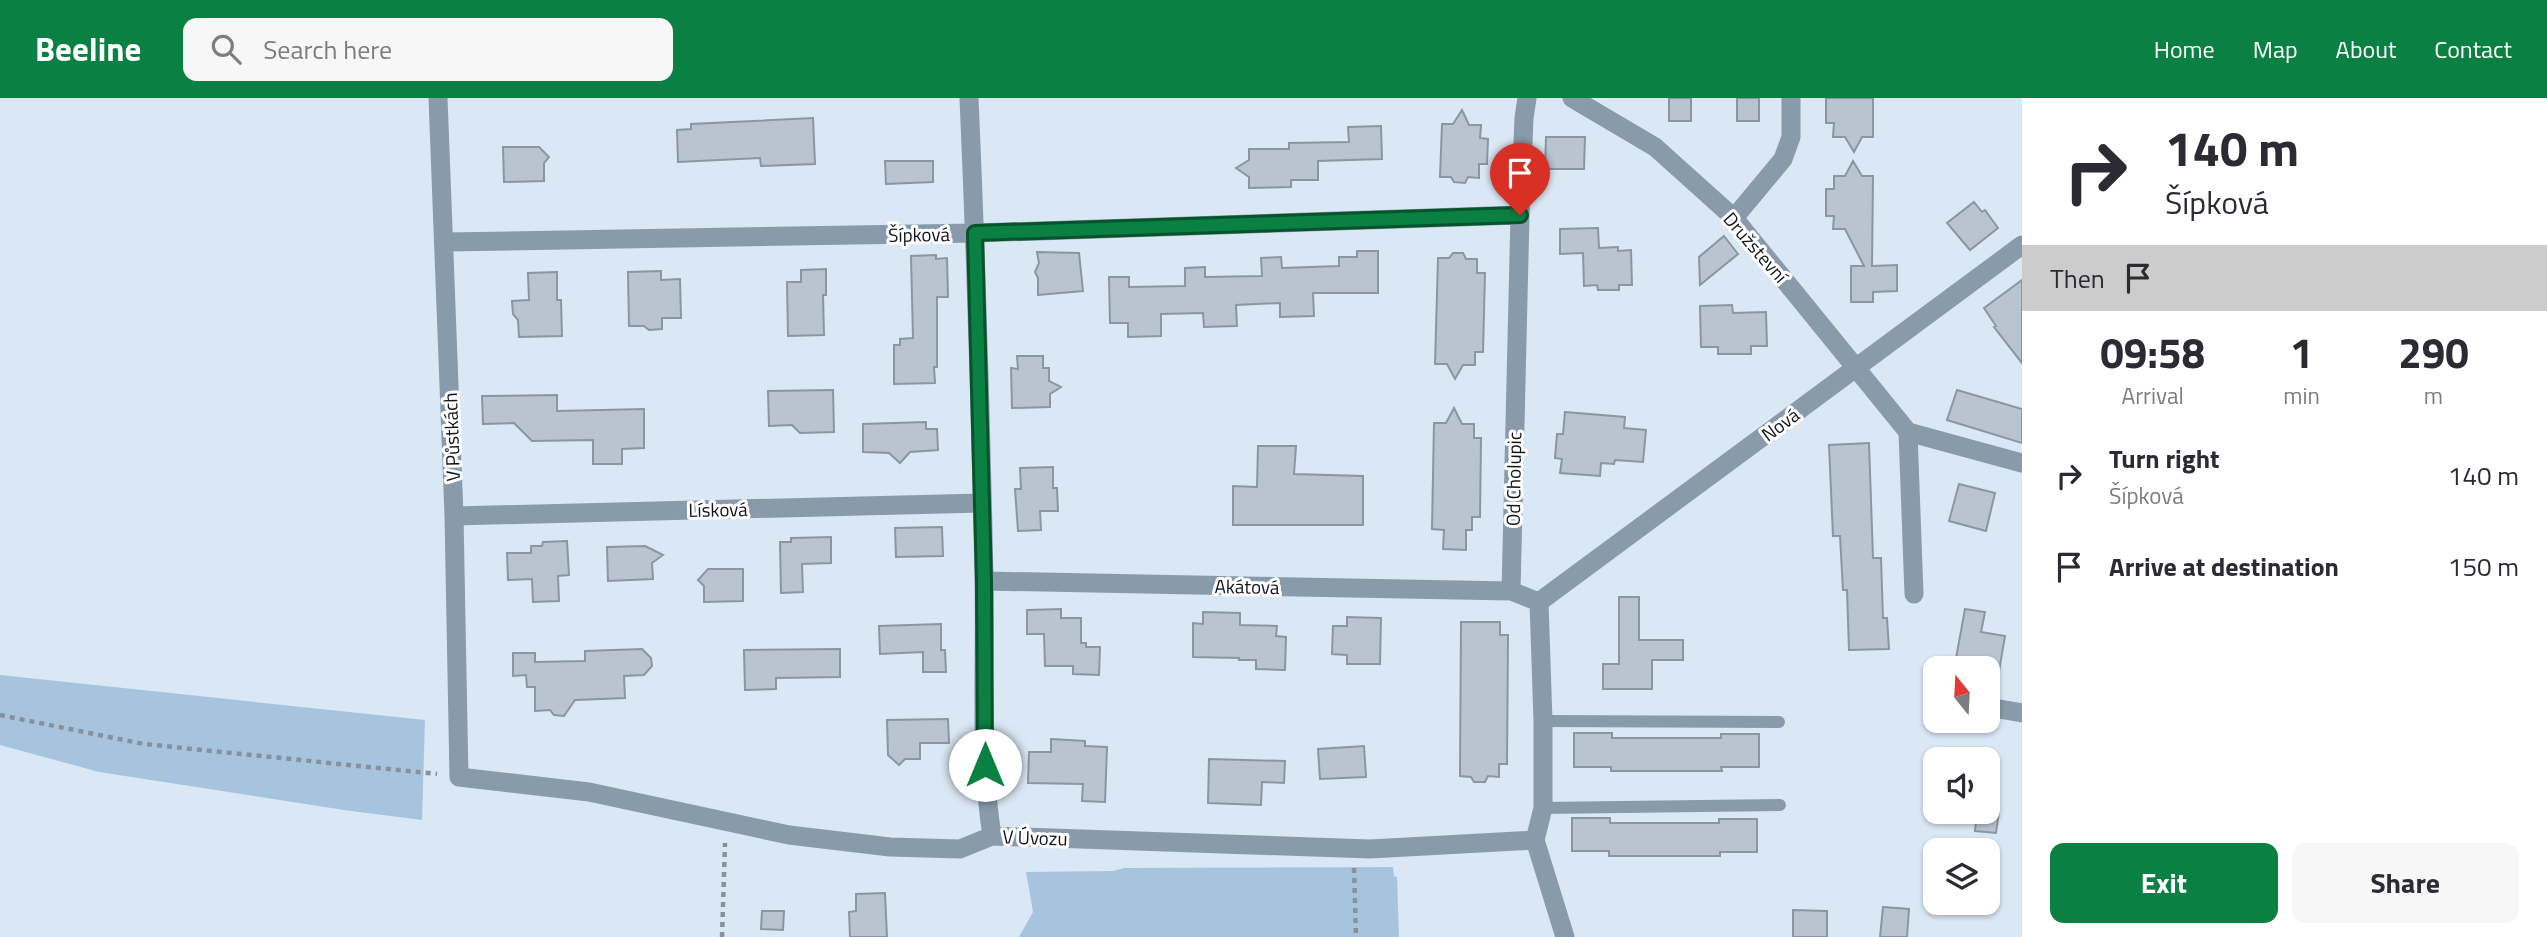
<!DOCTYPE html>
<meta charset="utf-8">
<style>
:root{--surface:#fff;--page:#f7f7f7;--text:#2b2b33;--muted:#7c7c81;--accent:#0b8043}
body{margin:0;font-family:"Titillium Web",sans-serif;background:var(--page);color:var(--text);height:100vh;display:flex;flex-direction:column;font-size:26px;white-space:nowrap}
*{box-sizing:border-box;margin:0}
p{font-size:23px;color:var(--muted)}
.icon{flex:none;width:38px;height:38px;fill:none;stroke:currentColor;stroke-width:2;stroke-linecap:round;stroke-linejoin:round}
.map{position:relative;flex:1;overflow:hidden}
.panel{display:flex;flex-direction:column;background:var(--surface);width:525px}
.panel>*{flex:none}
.hud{background:#fff;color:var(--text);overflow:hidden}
.needle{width:46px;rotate:342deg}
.fabs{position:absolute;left:1923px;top:558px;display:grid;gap:14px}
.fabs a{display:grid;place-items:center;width:77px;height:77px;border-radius:14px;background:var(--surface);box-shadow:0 2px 5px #0004;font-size:35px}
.pin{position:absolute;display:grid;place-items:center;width:60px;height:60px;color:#fff;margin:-72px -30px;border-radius:50% 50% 50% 0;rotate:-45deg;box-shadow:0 0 7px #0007}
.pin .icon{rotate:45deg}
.me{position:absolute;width:77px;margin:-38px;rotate:0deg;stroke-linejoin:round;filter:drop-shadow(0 0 5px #0008)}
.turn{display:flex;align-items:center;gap:24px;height:147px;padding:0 28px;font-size:32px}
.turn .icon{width:91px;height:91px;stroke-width:2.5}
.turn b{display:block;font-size:49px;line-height:60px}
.then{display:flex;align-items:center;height:66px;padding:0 28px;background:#0003;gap:14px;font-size:26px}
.eta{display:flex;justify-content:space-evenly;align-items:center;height:119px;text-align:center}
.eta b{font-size:42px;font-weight:700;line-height:49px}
.action{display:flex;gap:14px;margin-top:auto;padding:14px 28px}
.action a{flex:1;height:80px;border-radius:14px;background:var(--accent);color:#fff;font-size:28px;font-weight:700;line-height:80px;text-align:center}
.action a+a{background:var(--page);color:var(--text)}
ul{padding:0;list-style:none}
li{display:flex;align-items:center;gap:21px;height:91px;padding:0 28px}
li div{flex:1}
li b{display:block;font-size:26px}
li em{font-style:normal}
header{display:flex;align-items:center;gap:42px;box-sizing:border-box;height:98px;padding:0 35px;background:var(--accent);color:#fff}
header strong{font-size:33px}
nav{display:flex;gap:38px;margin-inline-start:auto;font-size:24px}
.search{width:490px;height:63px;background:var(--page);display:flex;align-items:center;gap:18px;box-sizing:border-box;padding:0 24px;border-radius:14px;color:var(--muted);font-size:26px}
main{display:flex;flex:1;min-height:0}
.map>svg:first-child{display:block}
.green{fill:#a7c4df}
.building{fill:#b8c5d1;stroke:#8a96a2;stroke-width:2}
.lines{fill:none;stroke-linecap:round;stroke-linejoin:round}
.path{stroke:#88919b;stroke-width:4.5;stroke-dasharray:5 5;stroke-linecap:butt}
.service{stroke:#899aaa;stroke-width:12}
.minor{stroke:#899aaa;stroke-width:19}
.route-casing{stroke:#07532c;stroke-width:18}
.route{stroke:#0b8043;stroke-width:12}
.labels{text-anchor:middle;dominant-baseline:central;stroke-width:6;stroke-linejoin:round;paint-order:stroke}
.street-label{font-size:19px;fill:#11151a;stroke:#fff}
</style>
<header>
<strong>Beeline</strong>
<div class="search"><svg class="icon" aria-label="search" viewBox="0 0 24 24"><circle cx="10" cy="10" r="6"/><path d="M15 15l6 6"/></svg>Search here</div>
<nav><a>Home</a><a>Map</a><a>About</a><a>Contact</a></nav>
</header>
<main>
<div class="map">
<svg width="2022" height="839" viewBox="0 0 2022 839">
<rect width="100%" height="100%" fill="#dae7f4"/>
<path class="green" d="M0,577L425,622L422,722L344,712L99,674L0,647Z
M1393,769L1394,778L1397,779L1399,839H1019L1033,814L1026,774L1113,773L1124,770Z"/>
<path class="building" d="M1669,0H1691V23H1669Z
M1737,0H1759V23H1737Z
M1826,0H1873V39H1862L1854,54L1845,39H1833L1834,25H1826Z
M1462,12L1469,27H1481L1480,40L1488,41L1487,66H1479V80L1468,79L1465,85L1454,84L1451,79H1440L1442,26H1453Z
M813,20L815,66L761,68L760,60L678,64L677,32L691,31V26Z
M1381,28L1382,61L1318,63V82H1291V89L1249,90V79L1236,70L1249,62V51H1289V45L1349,44L1348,29Z
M1546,39H1585L1584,71H1545Z
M503,49H539L549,59L544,65V83L504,84Z
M885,63H933V84L886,86Z
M1853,63L1862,78H1873L1872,168L1897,167V193L1873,194V204H1851V168H1864L1845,131H1833L1834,118H1826V91H1834V78H1845Z
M1974,104L1982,114L1985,112L1998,130L1970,152L1947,125Z
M1598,130L1599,150L1618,149V153L1631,152L1632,187H1619V192H1598L1597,187L1584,188L1583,155L1560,156V131Z
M1724,138L1738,156L1700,187L1699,159Z
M1357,153H1378V195H1313L1314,218L1280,219V205L1236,207L1237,228L1204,229L1203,215L1161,216V238L1128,239V225H1110L1109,179H1129V189L1185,188V170L1205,169V179L1262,178L1261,160L1281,159L1282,170L1339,168V159H1357Z
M1037,154L1079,155L1083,193L1038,197V180L1035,174L1039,165Z
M1453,155H1463L1466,161H1477V175H1485L1483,254H1475V267H1463L1455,281L1447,266H1435L1438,160H1449Z
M936,157V161L947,160L948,199H937V269H934L935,285L894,286V247H900V241L913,240L911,158Z
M826,171V197H823L824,237L788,238L787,184H801V172Z
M661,173V182L680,181L681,220H662V231L649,232L644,228H629L628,174Z
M557,174V202H561L562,238L519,239L518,222L513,216L512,203L529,202L528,175Z
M2022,182V265L1994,229L1996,228L1984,210Z
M1732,207L1733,215L1766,214L1767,248H1751V256H1718V249H1701L1700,208Z
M1017,258H1043V270H1049V283L1061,289L1050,296V309L1012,310L1011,270L1018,271Z
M833,292L834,334L800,335L792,327L769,328L768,293Z
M1957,292L2022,311V345L1947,322Z
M557,297V313L644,311V350L622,351V366H593V342L532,343L514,325L483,326L482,298Z
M1454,310L1462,326H1474V340H1481L1480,419H1472V432H1466V452L1443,451L1444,432L1432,431L1434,325H1446Z
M1565,314L1625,319L1624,330L1646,332L1643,364L1615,362L1614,366L1601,365L1600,378L1560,375L1562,361L1555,360L1557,336H1563Z
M926,324V331H937L938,352L910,354L900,365L889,355L863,354V326Z
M1869,345L1873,460H1881L1883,520H1887L1889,551L1849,552L1847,492H1843L1840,438H1833L1829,347Z
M1258,348H1296L1294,376L1363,378V427H1233V388L1257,389Z
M1053,369V390H1057L1058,413H1040L1041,432L1018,433L1015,391H1021L1020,370Z
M1959,386L1995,395L1986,433L1949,423Z
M942,429L943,458L896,459L895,430Z
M831,439V465L802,466L803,494L781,495L780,444H791V440Z
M567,443L569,477L558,478L559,503L533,504L532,481L508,482L507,455H531V448H542L543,444Z
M645,448L663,457L652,465L653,481L608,483L607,449Z
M708,471H743V503L704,504V488L698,482Z
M1619,499H1639V542H1683V562H1652V591H1603V566H1619Z
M1061,511V520H1081V545H1086V549H1100L1099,577L1073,576V568H1045L1044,536H1027V512Z
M1965,511L1985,514L1981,534L2005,538L1999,573L1955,566Z
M1203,514L1240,515V527L1277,528L1276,538L1286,539L1285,572L1256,571V562H1239V560L1193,559V525L1203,526Z
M1347,519L1381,520L1380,566H1347V557L1332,556L1333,528H1347Z
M1461,524H1500V537H1508L1507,666H1499V679L1488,678L1485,684H1474L1471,679L1460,678Z
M941,526V552H945L946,574H923V554L880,556L879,528Z
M642,551L651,560L652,568L644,577L624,578L625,600L575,602L564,618L554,617L550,612L535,613V589H527L526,577L513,578V555H535V564L585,563V553Z
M840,551V579L776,580V591L745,592L744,552Z
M948,621L949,645H920V661H905L899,667L888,657L887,622Z
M1574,635H1612V640H1721V636H1759V669H1721L1722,673H1611V669H1574Z
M1051,641L1085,643V648L1107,649L1105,704L1082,703L1083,686L1028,685L1029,654H1051Z
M1364,648L1366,679L1320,681L1318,651Z
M1209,661L1285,663L1284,685L1262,684L1261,707L1208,705Z
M1977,714H1999L1996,735L1975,733Z
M1572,720H1610V725H1719V721H1757V754H1720V758H1609V753H1572Z
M885,795L887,839H850L849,814L856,813V796Z
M1883,809L1909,811L1907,839H1880Z
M1793,812L1827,813V839H1793Z
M762,813H784L783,832L761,831Z"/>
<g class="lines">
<path class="path" d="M0,617L144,646L437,676
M1354,770L1356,839
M722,839L725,745"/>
<path class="service" d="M1543,623L1779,624
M1543,710L1780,707"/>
<path class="minor" d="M438,0L454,418L459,679L589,694L789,737L890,749L960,751L992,738L1370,751L1535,742
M969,0C976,161 981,322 984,483C986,568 979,654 992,738
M1527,0L1524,20L1520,117L1511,493L1539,504L1543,623V710L1535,742
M1572,0L1655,49L1734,120L1908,334L1914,496
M1734,120L1783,61L1791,39V0
M445,144L975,135L1520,117
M1908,334L2022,365
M454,418L982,405
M984,483L1511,493
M1539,504L2022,147
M1988,609L2022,615
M1535,742L1565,839"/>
</g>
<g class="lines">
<g class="route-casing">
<path id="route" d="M985,667L984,483L975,135L1520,117"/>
</g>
<use href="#route" class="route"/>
</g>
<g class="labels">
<g class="street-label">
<text transform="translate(919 136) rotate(-1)">Šípková</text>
<text transform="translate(1756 149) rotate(49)">Družstevní</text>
<text transform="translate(1780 326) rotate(-36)">Nová</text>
<text transform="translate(451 339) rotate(-92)">V Půstkách</text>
<text transform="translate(1513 381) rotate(-89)">Od Cholupic</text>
<text transform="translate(718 411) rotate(-1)">Lísková</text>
<text transform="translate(1247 488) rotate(1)">Akátová</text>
<text transform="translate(1035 739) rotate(2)">V Úvozu</text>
</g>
</g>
</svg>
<div class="fabs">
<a><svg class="needle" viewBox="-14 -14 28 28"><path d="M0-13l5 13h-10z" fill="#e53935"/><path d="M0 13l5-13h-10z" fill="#7c7c81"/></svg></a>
<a><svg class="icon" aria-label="sound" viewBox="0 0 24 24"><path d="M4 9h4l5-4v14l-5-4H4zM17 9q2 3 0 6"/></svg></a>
<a><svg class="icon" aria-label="layers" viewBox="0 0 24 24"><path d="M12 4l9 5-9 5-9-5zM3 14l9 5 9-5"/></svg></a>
</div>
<div class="pin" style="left:1520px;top:117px;background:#d93025"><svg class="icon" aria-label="arrive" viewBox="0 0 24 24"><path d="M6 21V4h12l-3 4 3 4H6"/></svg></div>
<svg class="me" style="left:985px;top:667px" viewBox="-20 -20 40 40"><circle r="19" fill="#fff"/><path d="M0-13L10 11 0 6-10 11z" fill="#0b8043"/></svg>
</div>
<section class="panel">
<div class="hud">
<div class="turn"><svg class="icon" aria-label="right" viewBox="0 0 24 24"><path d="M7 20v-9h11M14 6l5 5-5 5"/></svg><div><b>140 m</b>Šípková</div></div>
<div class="then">Then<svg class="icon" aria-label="arrive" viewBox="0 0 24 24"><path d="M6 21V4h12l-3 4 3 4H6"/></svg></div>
</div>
<div class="eta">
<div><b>09:58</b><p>Arrival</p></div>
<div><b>1</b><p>min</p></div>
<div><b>290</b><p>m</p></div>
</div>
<ul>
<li><svg class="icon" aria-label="right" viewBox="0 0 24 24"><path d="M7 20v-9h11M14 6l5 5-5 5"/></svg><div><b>Turn right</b><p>Šípková</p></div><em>140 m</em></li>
<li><svg class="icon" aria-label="arrive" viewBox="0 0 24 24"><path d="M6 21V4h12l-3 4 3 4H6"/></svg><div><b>Arrive at destination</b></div><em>150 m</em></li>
</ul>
<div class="action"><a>Exit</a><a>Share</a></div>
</section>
</main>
